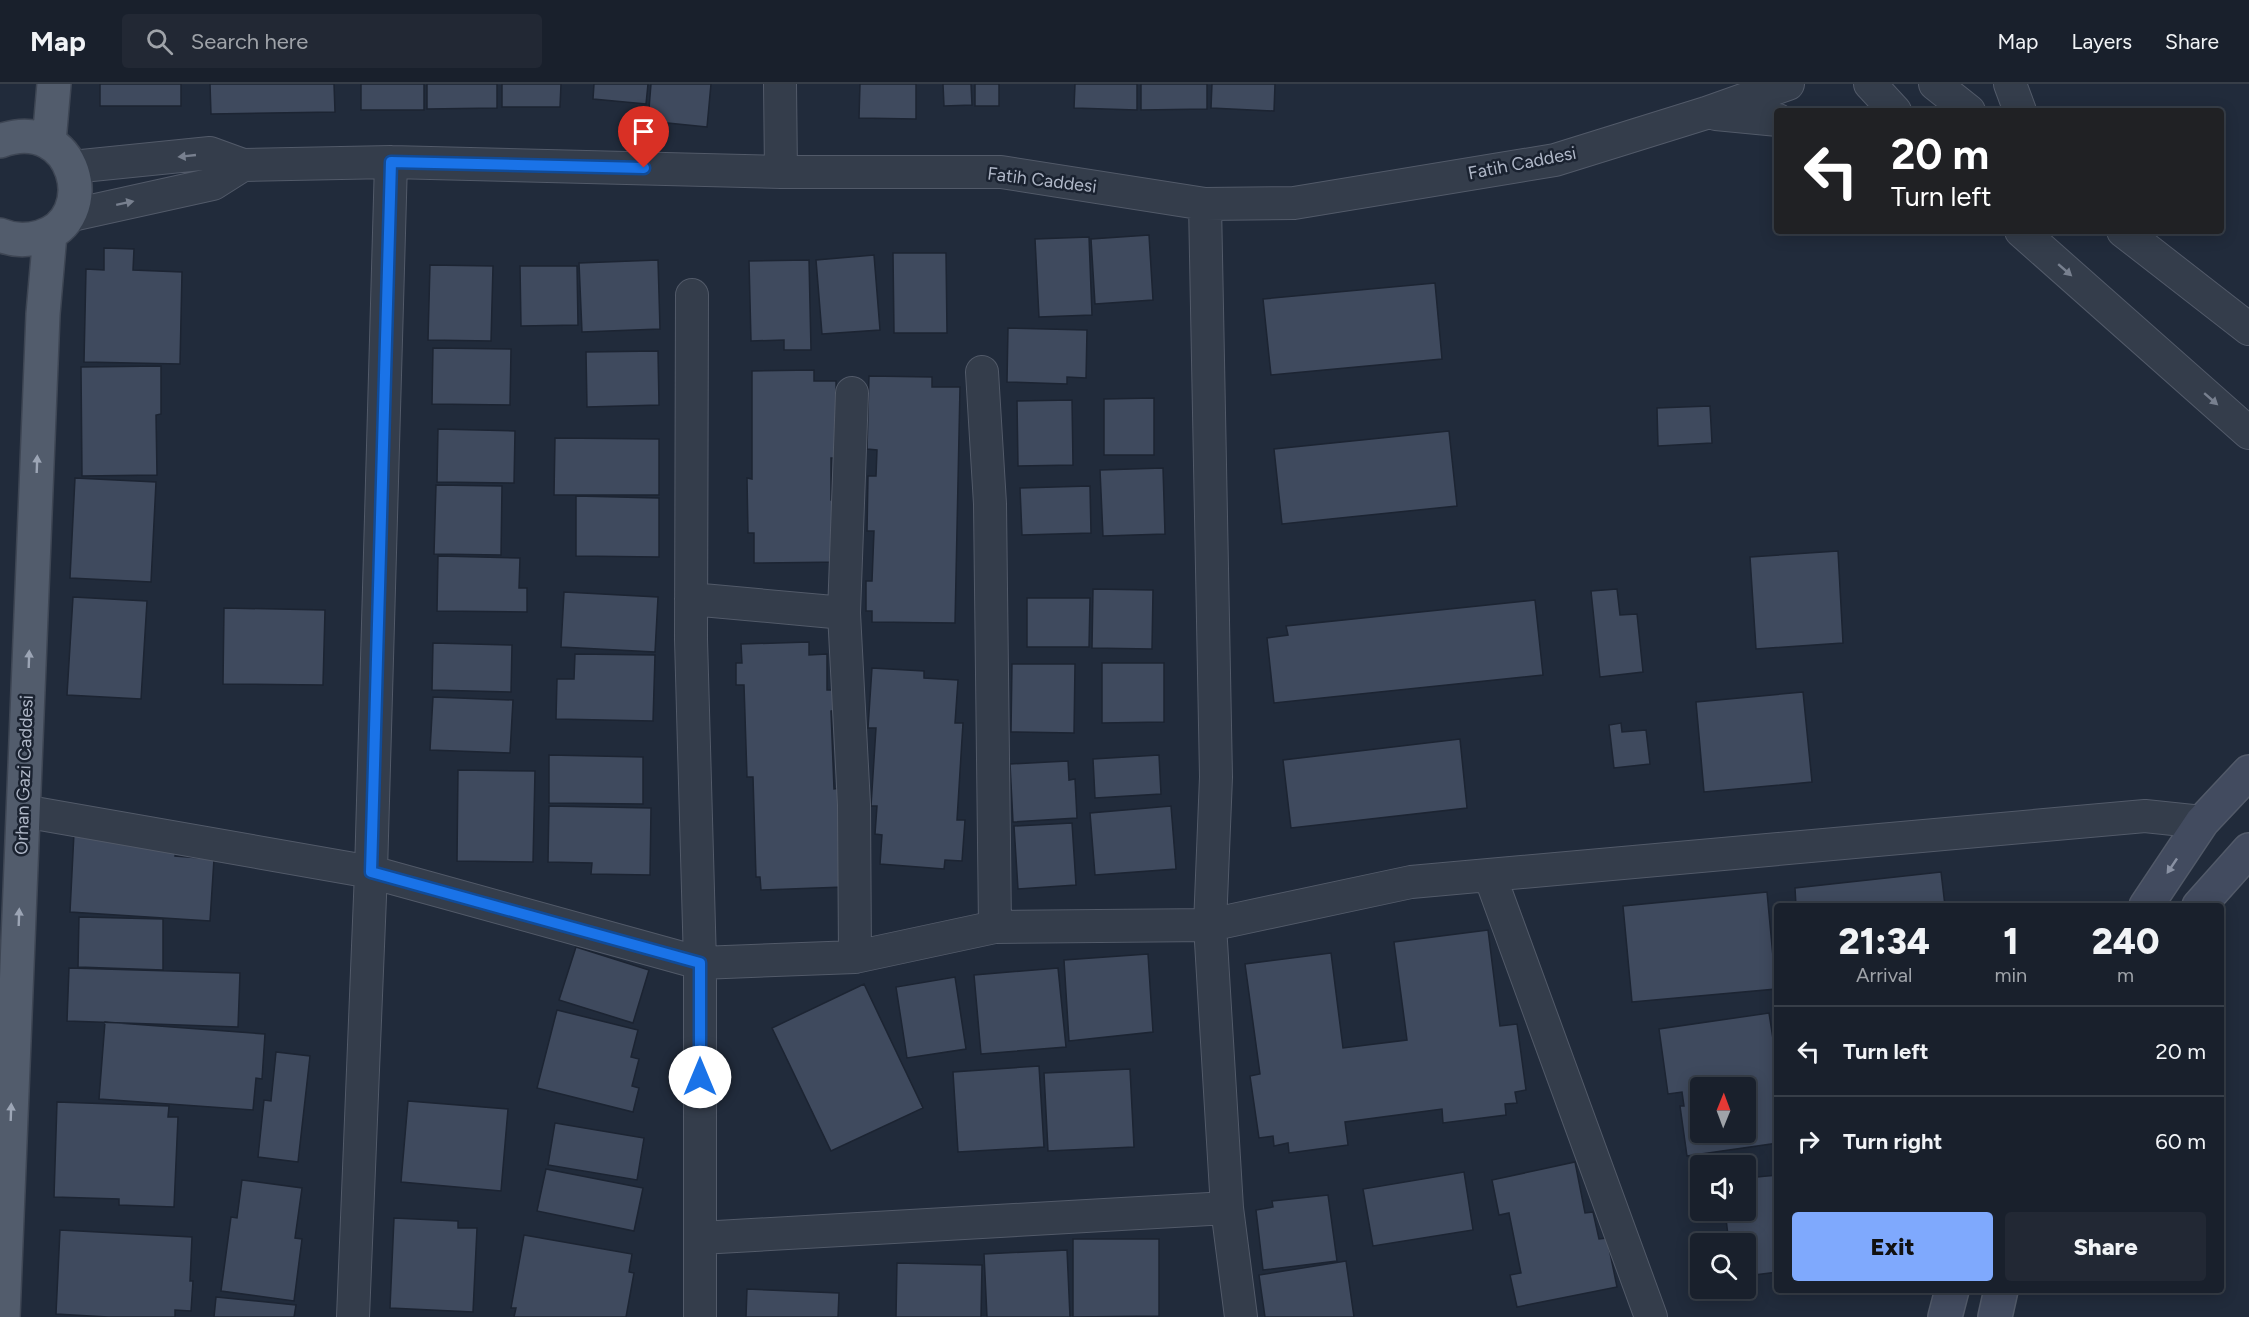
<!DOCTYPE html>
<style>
:root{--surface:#19202c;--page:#222834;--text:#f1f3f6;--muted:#9fa3a9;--line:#373e48;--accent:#7fa9fd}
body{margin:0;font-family:Figtree,sans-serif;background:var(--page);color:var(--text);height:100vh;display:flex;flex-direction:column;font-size:22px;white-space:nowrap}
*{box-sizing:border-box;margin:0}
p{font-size:20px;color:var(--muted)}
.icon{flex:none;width:33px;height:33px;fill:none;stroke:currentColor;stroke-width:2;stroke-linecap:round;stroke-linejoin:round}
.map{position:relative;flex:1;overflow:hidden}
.side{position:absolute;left:1774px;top:819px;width:450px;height:390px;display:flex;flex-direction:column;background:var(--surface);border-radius:6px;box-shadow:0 3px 15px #0003,0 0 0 2px var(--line)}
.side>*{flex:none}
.top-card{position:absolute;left:1774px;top:24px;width:450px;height:126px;border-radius:6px;box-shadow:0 3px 15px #0003,0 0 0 2px var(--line);background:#202124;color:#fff;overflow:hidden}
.needle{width:39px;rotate:1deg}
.fabs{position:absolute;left:1690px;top:993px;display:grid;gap:12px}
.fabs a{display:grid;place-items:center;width:66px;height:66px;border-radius:6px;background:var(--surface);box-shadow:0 3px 15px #0003,0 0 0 2px var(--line);font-size:30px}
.pin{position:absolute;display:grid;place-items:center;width:51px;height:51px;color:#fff;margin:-62px -26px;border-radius:50% 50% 50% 0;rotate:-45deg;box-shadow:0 0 6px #0007}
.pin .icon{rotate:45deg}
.me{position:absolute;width:66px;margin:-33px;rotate:0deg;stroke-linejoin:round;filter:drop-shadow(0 0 4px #0008)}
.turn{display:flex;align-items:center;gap:21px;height:126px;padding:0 18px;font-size:27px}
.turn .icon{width:78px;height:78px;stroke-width:2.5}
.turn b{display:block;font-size:42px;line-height:51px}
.eta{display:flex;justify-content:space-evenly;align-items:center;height:102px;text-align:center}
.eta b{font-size:36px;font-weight:800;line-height:42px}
.action{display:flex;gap:12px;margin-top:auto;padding:12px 18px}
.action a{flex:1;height:69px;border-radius:6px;background:var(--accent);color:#111;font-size:24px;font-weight:800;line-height:69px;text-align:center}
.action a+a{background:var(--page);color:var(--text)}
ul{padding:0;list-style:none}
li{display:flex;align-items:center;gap:18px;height:90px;padding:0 18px;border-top:2px solid var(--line)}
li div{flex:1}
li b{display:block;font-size:22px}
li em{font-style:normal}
header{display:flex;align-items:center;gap:36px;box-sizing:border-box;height:84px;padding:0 30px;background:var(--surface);border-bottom:2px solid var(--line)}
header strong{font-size:28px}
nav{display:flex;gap:33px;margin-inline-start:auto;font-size:21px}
.search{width:420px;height:54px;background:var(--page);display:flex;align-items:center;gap:15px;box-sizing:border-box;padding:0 21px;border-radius:6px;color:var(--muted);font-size:22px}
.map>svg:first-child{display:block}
.building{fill:#3f4a5e;stroke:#1c2432;stroke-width:1.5;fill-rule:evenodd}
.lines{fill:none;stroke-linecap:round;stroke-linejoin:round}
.minor-casing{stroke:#525a69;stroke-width:34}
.secondary-casing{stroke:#525a69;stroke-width:36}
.primary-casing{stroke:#3e4654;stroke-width:36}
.minor{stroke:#343d4b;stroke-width:32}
.secondary{stroke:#424b5f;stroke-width:33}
.primary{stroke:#525c6c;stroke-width:33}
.oneway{fill:#78808f}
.oneway2{fill:#9ca5b5}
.oneway3{fill:#8991a3}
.route-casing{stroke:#114b97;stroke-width:15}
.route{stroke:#1a73e8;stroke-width:10}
.labels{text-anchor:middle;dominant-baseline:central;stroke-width:5;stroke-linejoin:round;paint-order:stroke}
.street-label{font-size:18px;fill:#afb7c7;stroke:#1a2230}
</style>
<header>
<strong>Map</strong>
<div class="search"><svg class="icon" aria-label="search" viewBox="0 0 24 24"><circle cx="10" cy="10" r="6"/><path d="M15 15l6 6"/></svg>Search here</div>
<nav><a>Map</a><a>Layers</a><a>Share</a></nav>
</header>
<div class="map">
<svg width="2249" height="1233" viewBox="0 0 2249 1233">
<rect width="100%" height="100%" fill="#212b3b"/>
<path class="building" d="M100,0H181V22H100Z
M210,0H334L335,28L211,30Z
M361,0H424V26H361Z
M427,0H497V24L427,25Z
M502,0H561L560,23H502Z
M594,0H648L646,20L593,15Z
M651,0H711L707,43L648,37Z
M860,0H916V35L859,34Z
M943,0H971L972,21L944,22Z
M975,0H999V22H975Z
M1075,0H1137V26L1074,24Z
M1141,0H1207V25L1141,26Z
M1212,0H1275L1274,27L1211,24Z
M1149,151L1153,216L1095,220L1091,155Z
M1089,153L1092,231L1039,233L1035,155Z
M104,164L134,165L133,186L182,188L180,280L84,278L86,185L104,186Z
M893,169H946L947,249H894Z
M874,171L880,246L822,250L816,176Z
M658,176L660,245L582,248L579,179Z
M809,176L811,266H784V256L751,257L749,177Z
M430,181L493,182L491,257L428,256Z
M520,182H577L578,241L521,242Z
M1435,199L1442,275L1271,291L1263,215Z
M1008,244L1087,246L1086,294L1067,293V300L1007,298Z
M433,264L511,265L510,321L432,320Z
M658,267L659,321L587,323L586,268Z
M161,282V330L156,331L157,391L82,392L81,283Z
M814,286V297H836L837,374H831V416H842V478L754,479V449H748L747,394L752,395V287Z
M869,292L932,293V303H960L955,539L872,538V527H866V497H872L874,447H867L868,392H876L877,366L867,365Z
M1154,314V371H1104V315Z
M1072,316L1073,381L1018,382L1017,317Z
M1710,322L1712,359L1658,362L1657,324Z
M438,345L515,347L514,399L437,398Z
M1449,347L1457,422L1282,440L1274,365Z
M555,354L659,355V411H554Z
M1163,384L1165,450L1103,452L1100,386Z
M75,394L156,398L151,498L70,494Z
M436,401L502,402L501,471L434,470Z
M1090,402L1091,449L1022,451L1020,404Z
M576,412L659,414V473L576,472Z
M1838,467L1843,559L1756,565L1750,473Z
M438,472L520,474L519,504H527V528L437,527Z
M1093,505L1153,506L1152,565L1092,564Z
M1617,505L1620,531L1637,530L1643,588L1600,593L1591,507Z
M564,508L658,513L655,568L561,563Z
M73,513L147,517L141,615L67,611Z
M1027,514H1090L1089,563H1027Z
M1535,516L1543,591L1274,619L1267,554L1288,551L1286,542Z
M224,524L325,526L323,601L223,600Z
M809,558V571L827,570V606H835L836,626L831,627L834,705L841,704L844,803L761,806L760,793H756L753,693H747L744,601H736V579H742L741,560Z
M433,559L512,561L511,608L432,606Z
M575,570L655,571L653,637L556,635L557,595H574Z
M1102,579H1164V638L1102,639Z
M1012,580H1075L1074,649L1011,648Z
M872,584L924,587V594L958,596L955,639H963L957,736H965L962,777L945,776L944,785L880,780L882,751L875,750L877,722H871L876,644H868Z
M1803,608L1812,698L1704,708L1696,618Z
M433,613L513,616L510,669L430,666Z
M1621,639L1622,648L1646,646L1650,680L1614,684L1609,641Z
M1460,655L1467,724L1291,744L1283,676Z
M549,671L643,673V720L549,719Z
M1159,671L1161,710L1095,714L1093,675Z
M1068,677L1069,696L1075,695L1077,734L1013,738L1010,680Z
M458,686L535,687L533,778L457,777Z
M549,722L651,724L650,791L591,790L592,779L548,778Z
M1171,722L1176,785L1095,791L1090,729Z
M1072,739L1076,801L1018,805L1014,742Z
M74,749L176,764L175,772L214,775L210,837L70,828Z
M1941,788L1945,822H1796L1795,804Z
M1767,808L1776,905L1632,918L1623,822Z
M79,833L163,835V886L78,883Z
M1488,846L1500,942L1517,940L1526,1006L1515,1008L1517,1019L1505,1020L1506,1031L1443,1039L1442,1025L1345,1038L1348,1061L1289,1069L1288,1059L1274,1062L1273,1052L1259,1054L1250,992L1260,990L1245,880L1331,869L1343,964L1407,956L1394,858Z
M576,863L649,886L633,939L559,916Z
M1148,870L1153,948L1069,957L1064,876Z
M69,884L240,889L238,943L67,937Z
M1058,884L1066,963L981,970L974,891Z
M955,893L966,965L907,974L896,903Z
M864,900L923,1024L831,1067L772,944Z
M557,926L638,946L631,973L639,975L632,1002L639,1004L633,1028L537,1004Z
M1769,929L1778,987V1059L1687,1072L1680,1022H1684L1682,1008L1668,1010L1659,945ZM1701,1004H1746V1048H1701Z
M105,938L265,950L262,995L256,994L253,1026L99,1015Z
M276,968L310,972L298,1078L258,1073L264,1016L271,1017Z
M1039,982L1044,1063L958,1068L953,988Z
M1130,985L1134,1063L1048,1067L1044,989Z
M408,1017L508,1025L501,1107L401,1098Z
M57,1018L169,1022L168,1033H178L174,1123L119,1121V1115L54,1113Z
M555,1039L644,1054L637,1096L548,1081Z
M1575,1078L1585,1129L1593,1128L1599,1155L1607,1154L1617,1203L1517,1223L1510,1191L1521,1189L1509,1129L1499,1131L1492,1096Z
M546,1085L643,1104L634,1147L537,1127Z
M1464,1088L1473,1146L1373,1162L1363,1105Z
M1778,1091V1188L1746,1192V1160H1729L1725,1126H1746V1094Z
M242,1096L302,1104L295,1154L302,1155L294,1217L221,1207L231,1133L237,1134Z
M1328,1111L1337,1177L1263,1186L1256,1126L1273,1123L1272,1117Z
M394,1134L458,1137V1144H477L473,1228L390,1224Z
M60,1146L192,1153L190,1197H193L191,1227L175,1226V1233H108L56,1230Z
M524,1151L632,1170L629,1188L634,1189L626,1233H514L516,1224H511Z
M1073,1155H1159V1232L1073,1233Z
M1067,1166L1070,1233H987L984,1170Z
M1346,1177L1354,1233H1265L1259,1191Z
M897,1179L982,1181L981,1233H896Z
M747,1205L839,1209L838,1233H746Z
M216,1213L296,1221L294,1233H214Z"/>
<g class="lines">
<g class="minor-casing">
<path id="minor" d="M780,0L781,88
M1870,0L1895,27
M1935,0L1969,27
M2010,0L2020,27
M1716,30L1778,36
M72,83L210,69L243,81L391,78L781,88H1001L1205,120L1294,119L1555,76L1706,29L1788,0
M1205,120L1216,693L1210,841L1227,1124L1241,1233
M68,132L213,100L243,81
M2021,147L2249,349
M2123,147L2249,245
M692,211L691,555L700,879V1233
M982,288L990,420L995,843
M691,515L844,529L854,721L855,873
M844,529L852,309
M23,727L371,788L700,879L855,873L995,843L1210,841L1411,798L2145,732L2202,738
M1490,792L1651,1233
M700,1154L1227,1124
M353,1233L371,788L391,78"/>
</g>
<g class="secondary-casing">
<path id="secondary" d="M2146,822L2202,738L2249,688
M2199,822L2249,766
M1945,1233L1952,1206
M1995,1233L2001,1206"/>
</g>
<g class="primary-casing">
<path id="primary" d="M0,57C77,29 102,136 40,153C26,157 14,157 0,151
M49,58L54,0
M3,1233L43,230L50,150"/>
</g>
<use href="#minor" class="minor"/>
<use href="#secondary" class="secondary"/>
<use href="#primary" class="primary"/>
</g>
<defs><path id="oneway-solid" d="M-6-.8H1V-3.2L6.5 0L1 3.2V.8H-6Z" transform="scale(1.5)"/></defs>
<g class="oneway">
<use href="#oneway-solid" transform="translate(187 72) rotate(174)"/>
<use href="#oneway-solid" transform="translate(125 119) rotate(-12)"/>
<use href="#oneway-solid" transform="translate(2065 186) rotate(41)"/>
<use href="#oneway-solid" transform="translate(2211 315) rotate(41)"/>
</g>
<g class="oneway2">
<use href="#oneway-solid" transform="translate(37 380) rotate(-88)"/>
<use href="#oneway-solid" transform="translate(29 575) rotate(-88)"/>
<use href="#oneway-solid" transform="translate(19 833) rotate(-88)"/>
<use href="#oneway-solid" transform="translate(11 1028) rotate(-88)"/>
</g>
<use class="oneway3" href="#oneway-solid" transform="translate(2172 782) rotate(124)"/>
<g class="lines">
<g class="route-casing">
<path id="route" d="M644,84L391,78L371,788L700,879V993"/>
</g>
<use href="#route" class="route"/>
</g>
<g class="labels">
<g class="street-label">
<text transform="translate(1522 79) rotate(-11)">Fatih Caddesi</text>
<text transform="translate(1042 96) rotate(7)">Fatih Caddesi</text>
<text transform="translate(24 691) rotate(-88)">Orhan Gazi Caddesi</text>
</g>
</g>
</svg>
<div class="fabs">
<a><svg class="needle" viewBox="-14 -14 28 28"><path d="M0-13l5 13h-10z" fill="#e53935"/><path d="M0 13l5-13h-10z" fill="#9fa3a9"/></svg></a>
<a><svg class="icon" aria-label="sound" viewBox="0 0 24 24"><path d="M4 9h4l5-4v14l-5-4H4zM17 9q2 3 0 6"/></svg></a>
<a><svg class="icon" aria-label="search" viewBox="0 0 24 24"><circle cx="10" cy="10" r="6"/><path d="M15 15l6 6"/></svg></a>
</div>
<div class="pin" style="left:644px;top:84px;background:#d93025"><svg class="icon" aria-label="arrive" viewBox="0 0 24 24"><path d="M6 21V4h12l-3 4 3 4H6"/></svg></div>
<svg class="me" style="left:700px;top:993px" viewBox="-20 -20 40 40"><circle r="19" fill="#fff"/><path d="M0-13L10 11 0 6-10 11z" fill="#1a73e8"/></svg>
<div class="top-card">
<div class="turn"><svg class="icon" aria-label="left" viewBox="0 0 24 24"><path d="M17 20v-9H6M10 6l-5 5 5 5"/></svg><div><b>20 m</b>Turn left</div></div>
</div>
<section class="side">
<div class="eta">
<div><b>21:34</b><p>Arrival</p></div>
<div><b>1</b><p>min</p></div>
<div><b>240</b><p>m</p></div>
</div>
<ul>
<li><svg class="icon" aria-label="left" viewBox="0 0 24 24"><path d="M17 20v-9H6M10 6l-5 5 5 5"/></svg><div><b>Turn left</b></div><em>20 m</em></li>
<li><svg class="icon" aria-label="right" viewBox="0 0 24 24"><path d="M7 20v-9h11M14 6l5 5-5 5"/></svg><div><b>Turn right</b></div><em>60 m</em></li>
</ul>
<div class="action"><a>Exit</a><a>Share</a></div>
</section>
</div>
